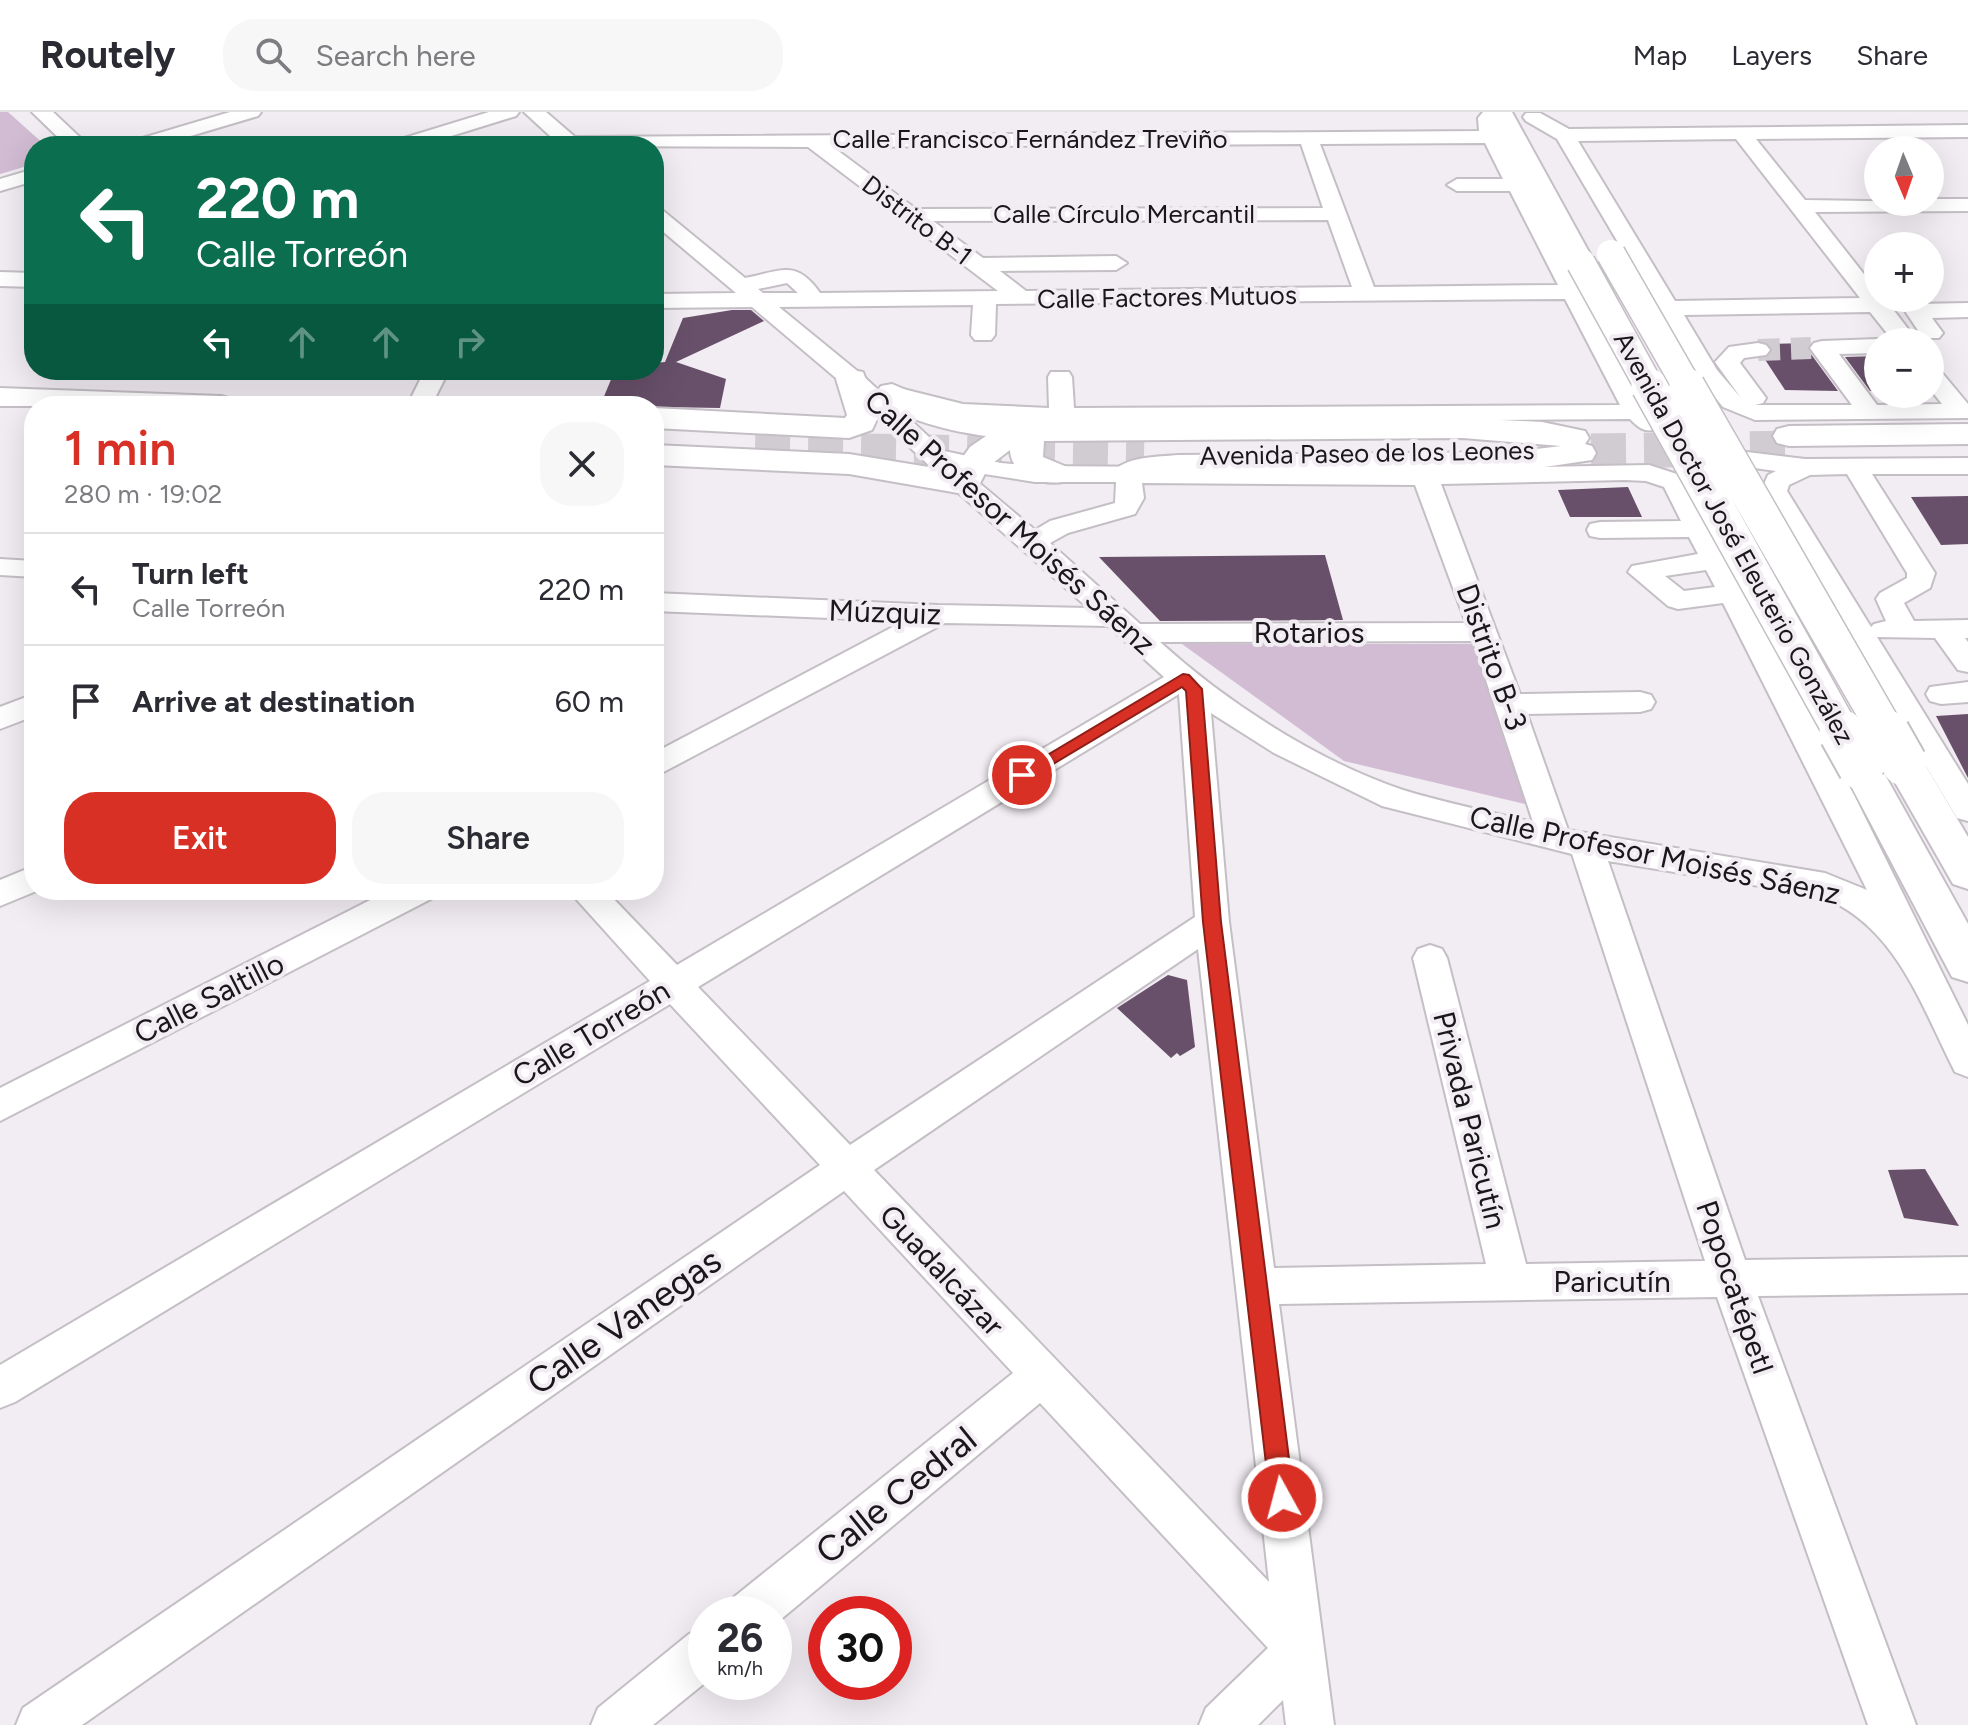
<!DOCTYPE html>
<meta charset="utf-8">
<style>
:root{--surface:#fff;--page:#f7f7f7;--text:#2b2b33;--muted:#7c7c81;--line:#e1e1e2;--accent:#d93025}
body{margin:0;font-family:Figtree,sans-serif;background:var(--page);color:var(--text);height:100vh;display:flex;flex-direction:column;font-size:30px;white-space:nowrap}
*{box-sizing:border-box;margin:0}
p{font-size:26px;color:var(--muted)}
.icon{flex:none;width:44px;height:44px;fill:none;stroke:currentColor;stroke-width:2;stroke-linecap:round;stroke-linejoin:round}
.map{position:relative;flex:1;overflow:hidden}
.details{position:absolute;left:24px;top:284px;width:640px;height:504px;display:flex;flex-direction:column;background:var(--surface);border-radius:32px;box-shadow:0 8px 32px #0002}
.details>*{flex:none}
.guide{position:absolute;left:24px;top:24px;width:640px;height:244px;border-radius:32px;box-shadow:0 8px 32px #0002;background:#0b6e4f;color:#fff;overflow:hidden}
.needle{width:52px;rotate:178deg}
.tools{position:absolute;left:1864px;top:24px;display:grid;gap:16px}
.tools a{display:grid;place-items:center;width:80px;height:80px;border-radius:50%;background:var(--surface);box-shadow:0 8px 32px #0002;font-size:40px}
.speed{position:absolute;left:688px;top:1484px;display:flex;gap:16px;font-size:40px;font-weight:700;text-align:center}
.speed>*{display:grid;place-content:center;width:104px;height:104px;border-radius:50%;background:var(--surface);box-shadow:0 8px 32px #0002;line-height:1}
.speed small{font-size:20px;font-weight:400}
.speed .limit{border:12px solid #d22;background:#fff;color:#111}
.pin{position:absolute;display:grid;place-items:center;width:68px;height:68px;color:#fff;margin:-34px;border:4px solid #fff;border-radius:50%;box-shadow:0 2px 8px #0007}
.me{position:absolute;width:88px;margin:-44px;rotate:353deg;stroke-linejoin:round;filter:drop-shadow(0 0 6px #0008)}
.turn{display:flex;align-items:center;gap:28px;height:168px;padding:0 40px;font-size:36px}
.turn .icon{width:104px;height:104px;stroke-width:2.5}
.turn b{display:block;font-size:56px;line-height:68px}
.lanes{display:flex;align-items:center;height:76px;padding:0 40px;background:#0003;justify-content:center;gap:40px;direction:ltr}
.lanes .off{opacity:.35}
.round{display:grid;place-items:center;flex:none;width:84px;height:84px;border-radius:32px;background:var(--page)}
.overview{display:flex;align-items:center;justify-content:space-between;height:136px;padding:0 40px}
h1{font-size:48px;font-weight:600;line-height:60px;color:var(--accent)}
.cta{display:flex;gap:16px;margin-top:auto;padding:16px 40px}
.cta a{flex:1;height:92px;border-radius:32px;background:var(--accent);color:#fff;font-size:32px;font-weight:600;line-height:92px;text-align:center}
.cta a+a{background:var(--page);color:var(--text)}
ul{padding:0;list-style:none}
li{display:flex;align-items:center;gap:24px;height:112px;padding:0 40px;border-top:2px solid var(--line)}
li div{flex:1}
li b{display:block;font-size:30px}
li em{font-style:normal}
header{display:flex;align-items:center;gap:48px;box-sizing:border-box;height:112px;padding:0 40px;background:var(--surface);border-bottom:2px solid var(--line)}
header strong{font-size:38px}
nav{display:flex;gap:44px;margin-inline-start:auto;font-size:28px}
.search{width:560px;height:72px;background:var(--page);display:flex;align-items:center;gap:20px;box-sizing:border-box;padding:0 28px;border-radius:32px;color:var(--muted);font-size:30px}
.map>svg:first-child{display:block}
.green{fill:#d1bcd3}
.building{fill:#68506a}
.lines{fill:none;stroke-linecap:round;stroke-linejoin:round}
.minor-tunnel{stroke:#d1ccd2;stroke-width:22;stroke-dasharray:22 11;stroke-linecap:butt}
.major-tunnel{stroke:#d1ccd2;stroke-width:35;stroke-dasharray:35 18;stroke-linecap:butt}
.minor-casing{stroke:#c4bfc5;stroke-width:4}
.major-casing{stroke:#c4bfc5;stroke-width:4}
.highway-casing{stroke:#c4bfc5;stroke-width:4}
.minor{fill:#fff;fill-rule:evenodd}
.major{fill:#fff;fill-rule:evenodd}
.highway{fill:#fff;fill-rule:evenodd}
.highway-bridge-far2-casing{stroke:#c4bfc5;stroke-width:31;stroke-linecap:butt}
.highway-bridge-far1-casing{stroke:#c4bfc5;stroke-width:38;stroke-linecap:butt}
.highway-bridge-casing{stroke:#c4bfc5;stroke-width:49;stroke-linecap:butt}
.highway-bridge-far2{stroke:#fff;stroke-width:28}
.highway-bridge-far1{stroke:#fff;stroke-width:35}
.highway-bridge{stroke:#fff;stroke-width:45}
.route{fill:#d93025;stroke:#8d1f18;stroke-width:2}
.labels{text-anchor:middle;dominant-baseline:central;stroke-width:8;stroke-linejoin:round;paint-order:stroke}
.far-street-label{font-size:26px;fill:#191719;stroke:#f2ecf3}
.street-label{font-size:30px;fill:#191719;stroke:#f2ecf3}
.near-street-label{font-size:36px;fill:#191719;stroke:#f2ecf3}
</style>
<header>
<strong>Routely</strong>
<div class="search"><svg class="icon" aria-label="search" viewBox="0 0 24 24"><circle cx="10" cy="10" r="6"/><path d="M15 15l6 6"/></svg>Search here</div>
<nav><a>Map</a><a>Layers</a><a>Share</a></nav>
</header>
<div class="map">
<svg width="1968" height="1613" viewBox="0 0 1968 1613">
<rect width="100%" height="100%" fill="#f2ecf3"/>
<path class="green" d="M0,0H8L46,34H34V52L0,62Z
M1182,532H1475L1529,693L1344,649Z"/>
<path class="building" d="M732,198H751L764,209L676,250L726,267L720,296L600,294L615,258H654V251L665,250L683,206Z
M1808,231V238L1838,279L1785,278L1764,246L1773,238L1769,232Z
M1878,244V279H1870L1845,245Z
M1628,375L1642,405H1570L1558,378Z
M1968,384V432L1941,433L1911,385Z
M1325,443L1343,508L1160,509L1099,445Z
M1968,602V666L1936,604Z
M1168,863L1187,868L1195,935L1180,944L1177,941L1171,946L1117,896Z
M1925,1057L1959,1114L1904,1106L1888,1058Z"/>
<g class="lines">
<path class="minor-tunnel" d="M1758,238L1811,236"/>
<path class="major-tunnel" d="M755,337L1144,344
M1591,339L1798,336"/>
<g class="minor-casing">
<path id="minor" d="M32,0H53L89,34H67Z
M230,0H261L258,4L157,34H126L129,30Z
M489,0H519L516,4L419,34H388L391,30Z
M524,0H546L575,25L1479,19L1478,6L1483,0H1503L1498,7V18L1646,296L1661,312L1658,317C1644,321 1639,316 1630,307L1062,311L963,306L894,289L891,284L894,279L903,277L963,292L1049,296L1048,265L1051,260H1069L1072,265L1074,296L1620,293L1565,187L996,192L995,223L991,228H975L971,223L973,193L779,195L861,262L944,339L1001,351L1035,354L1425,357L1649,353L1683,364L1709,412C1732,416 1758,424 1778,407L1761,379L1768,363L1776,359L1696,348L1692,343L1696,338L1705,335L1805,347L1968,346V362H1872L1935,461L1930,476L1904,491L1914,509L1968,508V526H1965L1968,530V560L1958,558L1935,526L1877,525L1968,672V709L1957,706L1788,424L1760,433L1719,429L1855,685L1968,913V965L1955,960C1921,894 1897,814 1820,784L1608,749L1745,1148L1968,1145V1181L1758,1184L1916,1613H1868L1717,1185L1279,1192L1334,1613H1286L1283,1588L1258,1613H1199L1206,1596L1268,1536L1040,1291L774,1513V1502H728L734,1485L1013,1261L844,1079L82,1613H16L23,1596L820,1053L670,892L15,1290L0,1296V1253L650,869L568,778H605L677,853L1164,565L1108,514L945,511L654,665V641L904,509L654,499V481L938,493L1088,496L955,378L843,272L752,195L654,196V182L736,181L654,112V95L661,97L745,166C781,159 796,147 820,181L998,179L808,35L561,34ZM1485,31L1503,67H1457L1447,73L1457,79H1510L1558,173L1374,175L1320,32ZM1301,32L1323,96L916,97L833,35ZM1328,108L1352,175L1026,179L1000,159L1116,158L1127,151L1116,144L983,146L933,109ZM787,171L798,181H763L758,177ZM965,359L1035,370H1116L1115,391L1050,409L1035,418ZM1847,362L1907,461V466L1880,481L1876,487L1886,509L1874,512L1871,515L1787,379L1789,373L1810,363ZM1625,368L1646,369L1664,375L1681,409L1600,410L1590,412L1587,418L1590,424L1600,426L1689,425L1698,442L1632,454L1628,460L1668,494L1678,497L1723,491L1867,778L1825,761L1568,718L1527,602L1640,600L1651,597L1655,590L1651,583L1640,580L1520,582L1441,372ZM1142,371L1415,373L1466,511L1140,512L1050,431L1068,421L1135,402L1144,386ZM1706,458L1715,475L1684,479L1665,464ZM1473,529L1533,710C1490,700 1445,691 1403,678C1317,649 1226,590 1160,530ZM1179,582L1195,805L850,1033L698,875ZM1211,601L1274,641L1382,694L1572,742L1705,1149L1526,1152L1447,846L1442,837L1430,833L1418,837L1413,846L1486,1152L1274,1156L1229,810ZM1198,837L1269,1470L874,1058Z
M1526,1H1540L1569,17L1968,13V25L1756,27L1805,88L1930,90V87H1968V99L1815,100L1878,180V186L1886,188L1918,230H1894L1870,200L1684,203L1717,258L1741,286L1715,250L1729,235L1758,231L1766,233L1770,238L1766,243L1744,246L1740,251L1766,286L1763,291L1755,293H1852L1810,236L1814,231L1822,229L1878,227L1887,230H1878V241L1839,242L1877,293L1942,292L1930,277V254L1938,256L1968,292V306L1755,308L1723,295L1695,261L1557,27L1526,9L1523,5ZM1736,27L1860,186L1675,189L1578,29Z
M34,57V69L0,79V67Z
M0,160L34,161V175L0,174Z
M1968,191V205L1932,206L1943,221L1939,226H1923L1905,199L1908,194L1916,192Z
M425,258H449L431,294H407Z
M0,447L34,449V465L0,463Z
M1968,570V590L1941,592L1930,589L1926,582L1930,575Z
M34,582V604L0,617V595Z
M34,754V778H39L0,794V768Z
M390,778H436L431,787L0,1009V976Z
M706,1515V1570L653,1613H591L598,1596L689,1522Z"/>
</g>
<g class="major-casing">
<path id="major" d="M852,258L863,260L879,303L872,318L849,326L654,316V296L845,306L847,303L836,267L841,260Z
M892,272L953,298L1033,309L1463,306L1542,310L1585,319L1589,326L1585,332L1592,334L1596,341L1592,348L1511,360L1178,363L1128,372L1116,369L1111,362C1124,344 1158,345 1178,343L1511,340L1561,334L1463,326L1044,329L1043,345L1067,355L1072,362L1067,369C1044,375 1011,364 1010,338L989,354L976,379L964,382L849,362L654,353V333L849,342L953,359L970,335L986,324C955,320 895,308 876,281L881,274Z
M0,276L221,284L232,287L237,294H0Z
M1968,312V332L1789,334L1777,331L1773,324L1777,317L1789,314Z"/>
</g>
<g class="highway-casing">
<path id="highway" d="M1488,0H1512L1595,151L1591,157L1581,160L1571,157L1567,151Z
M1904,637L1918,641L1968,725V777L1953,772L1884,651L1890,641Z
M1861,641L1875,645L1968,812V870L1952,865L1841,655L1847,645Z"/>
</g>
<use href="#minor" class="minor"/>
<use href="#major" class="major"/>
<use href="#highway" class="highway"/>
<g class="highway-bridge-far2-casing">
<path id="highway-bridge-far2" d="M1611,142L1688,276
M1581,151L1650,276"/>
</g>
<g class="highway-bridge-far1-casing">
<path id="highway-bridge-far1" d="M1649,274L1843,623
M1687,274L1888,623"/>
</g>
<g class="highway-bridge-casing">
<path id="highway-bridge" d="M1842,621L1861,655
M1887,621L1904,651"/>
</g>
<use href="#highway-bridge-far2" class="highway-bridge-far2"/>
<use href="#highway-bridge-far1" class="highway-bridge-far1"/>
<use href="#highway-bridge" class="highway-bridge"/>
</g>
<path class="route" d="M1183,562L1189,563L1202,577L1221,810L1294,1386L1291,1394L1282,1397L1274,1394L1270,1386L1203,810L1186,579L1182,575L1028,667H1016L1014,663Z"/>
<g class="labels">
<g class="far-street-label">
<text x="1030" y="27">Calle Francisco Fernández Treviño</text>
<text x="1124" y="102">Calle Círculo Mercantil</text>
<text transform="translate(917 108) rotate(37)">Distrito B-1</text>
<text transform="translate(1167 185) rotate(-1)">Calle Factores Mutuos</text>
<text transform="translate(1367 341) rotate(-1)">Avenida Paseo de los Leones</text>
<text transform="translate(1734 426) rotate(61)">Avenida Doctor José Eleuterio González</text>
</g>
<g class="street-label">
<text transform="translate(1010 410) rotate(42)">Calle Profesor Moisés Sáenz</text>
<text transform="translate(885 500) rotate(2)">Múzquiz</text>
<text x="1309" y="520">Rotarios</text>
<text transform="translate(1492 545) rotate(70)">Distrito B-3</text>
<text transform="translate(1655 743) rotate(12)">Calle Profesor Moisés Sáenz</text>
<text transform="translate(209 886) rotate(-27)">Calle Saltillo</text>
<text transform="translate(591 921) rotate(-31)">Calle Torreón</text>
<text transform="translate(1470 1008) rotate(76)">Privada Paricutín</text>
<text transform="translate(942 1158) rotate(47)">Guadalcázar</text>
<text x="1612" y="1169">Paricutín</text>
<text transform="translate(1735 1175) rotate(71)">Popocatépetl</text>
</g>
<g class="near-street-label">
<text transform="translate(624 1209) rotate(-35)">Calle Vanegas</text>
<text transform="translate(896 1383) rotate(-39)">Calle Cedral</text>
</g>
</g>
</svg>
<div class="tools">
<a><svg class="needle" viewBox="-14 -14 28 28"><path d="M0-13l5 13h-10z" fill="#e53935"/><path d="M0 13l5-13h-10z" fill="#7c7c81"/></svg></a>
<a>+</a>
<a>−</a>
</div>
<div class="speed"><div>26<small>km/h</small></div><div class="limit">30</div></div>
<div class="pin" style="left:1022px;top:663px;background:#d93025"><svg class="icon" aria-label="arrive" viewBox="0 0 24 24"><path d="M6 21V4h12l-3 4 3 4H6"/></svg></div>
<svg class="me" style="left:1282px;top:1386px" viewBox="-20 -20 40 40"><circle r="17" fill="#d93025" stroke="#fff" stroke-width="3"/><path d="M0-11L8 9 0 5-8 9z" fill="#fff"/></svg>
<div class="guide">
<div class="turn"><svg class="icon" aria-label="left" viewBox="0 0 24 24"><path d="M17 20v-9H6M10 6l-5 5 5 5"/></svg><div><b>220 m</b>Calle Torreón</div></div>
<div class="lanes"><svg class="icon" aria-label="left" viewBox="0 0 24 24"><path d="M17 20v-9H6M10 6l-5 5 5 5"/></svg><svg class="icon off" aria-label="ahead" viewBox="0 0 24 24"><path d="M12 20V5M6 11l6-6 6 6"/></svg><svg class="icon off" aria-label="ahead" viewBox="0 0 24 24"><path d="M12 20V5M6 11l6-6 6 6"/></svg><svg class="icon off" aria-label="right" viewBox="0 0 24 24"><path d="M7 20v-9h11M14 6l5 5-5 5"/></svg></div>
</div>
<section class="details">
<div class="overview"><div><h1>1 min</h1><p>280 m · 19:02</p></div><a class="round"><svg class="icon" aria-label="close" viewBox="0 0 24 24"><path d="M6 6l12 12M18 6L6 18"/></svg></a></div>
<ul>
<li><svg class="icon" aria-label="left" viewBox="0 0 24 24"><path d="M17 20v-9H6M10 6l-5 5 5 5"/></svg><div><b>Turn left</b><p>Calle Torreón</p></div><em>220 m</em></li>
<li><svg class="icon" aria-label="arrive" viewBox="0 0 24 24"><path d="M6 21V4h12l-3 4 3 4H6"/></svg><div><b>Arrive at destination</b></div><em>60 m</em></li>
</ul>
<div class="cta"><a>Exit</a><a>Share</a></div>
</section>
</div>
